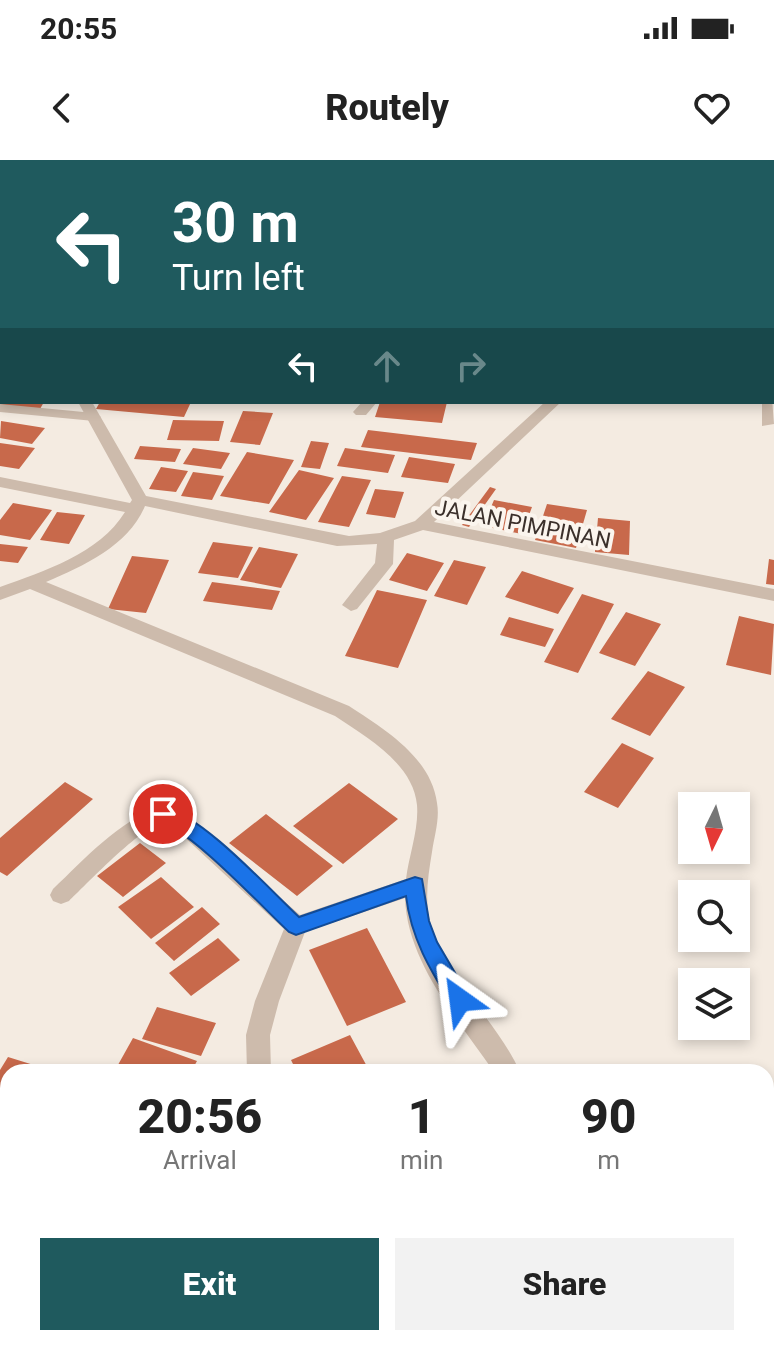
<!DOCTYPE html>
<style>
:root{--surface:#fff;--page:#f2f2f2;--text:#222;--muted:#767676;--accent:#1f5a5e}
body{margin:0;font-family:Roboto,sans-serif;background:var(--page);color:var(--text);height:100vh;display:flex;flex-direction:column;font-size:30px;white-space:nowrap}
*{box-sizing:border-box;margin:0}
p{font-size:26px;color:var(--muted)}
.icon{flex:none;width:44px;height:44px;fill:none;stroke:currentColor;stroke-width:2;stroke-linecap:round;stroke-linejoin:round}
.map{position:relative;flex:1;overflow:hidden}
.panel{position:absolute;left:0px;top:904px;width:774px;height:282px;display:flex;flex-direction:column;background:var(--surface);border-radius:24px 24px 0 0;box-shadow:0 4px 12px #0003}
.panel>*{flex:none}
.guide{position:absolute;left:0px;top:0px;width:774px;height:244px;box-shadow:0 4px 12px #0003;background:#1f5a5e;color:#fff;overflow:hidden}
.needle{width:52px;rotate:185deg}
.controls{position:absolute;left:678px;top:632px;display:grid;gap:16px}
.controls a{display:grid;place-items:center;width:72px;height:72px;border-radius:0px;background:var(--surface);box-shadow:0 4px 12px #0003;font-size:40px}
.pin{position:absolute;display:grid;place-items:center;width:68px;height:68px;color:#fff;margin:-34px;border:4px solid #fff;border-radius:50%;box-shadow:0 2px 8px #0007}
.me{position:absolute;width:88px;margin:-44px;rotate:329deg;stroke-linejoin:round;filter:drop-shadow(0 0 6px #0008)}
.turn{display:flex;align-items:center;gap:28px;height:168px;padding:0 40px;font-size:36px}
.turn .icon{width:104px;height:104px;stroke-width:2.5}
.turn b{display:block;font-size:56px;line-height:68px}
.lanes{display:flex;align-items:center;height:76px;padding:0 40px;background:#0003;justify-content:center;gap:40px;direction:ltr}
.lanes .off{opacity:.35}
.eta{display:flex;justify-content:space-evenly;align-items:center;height:136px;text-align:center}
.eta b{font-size:48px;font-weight:800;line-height:56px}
.cta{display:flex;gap:16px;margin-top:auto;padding:16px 40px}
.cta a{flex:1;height:92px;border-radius:0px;background:var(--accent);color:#fff;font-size:32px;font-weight:800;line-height:92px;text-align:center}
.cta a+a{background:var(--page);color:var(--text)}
.status{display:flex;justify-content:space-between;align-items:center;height:56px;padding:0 40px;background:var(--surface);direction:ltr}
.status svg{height:22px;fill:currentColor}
header{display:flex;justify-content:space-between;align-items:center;height:104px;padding:0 40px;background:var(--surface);font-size:36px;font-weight:800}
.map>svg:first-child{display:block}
.building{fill:#c8694b}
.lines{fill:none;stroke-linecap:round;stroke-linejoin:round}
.service{fill:#cdbbac;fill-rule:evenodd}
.minor{fill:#cdbbac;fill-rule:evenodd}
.route{fill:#1a73e8;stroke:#114b97;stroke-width:2}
.labels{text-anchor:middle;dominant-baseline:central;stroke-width:8;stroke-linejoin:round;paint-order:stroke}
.street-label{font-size:22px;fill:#3b302b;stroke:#fbf5ee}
</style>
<div class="status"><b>20:55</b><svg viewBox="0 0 49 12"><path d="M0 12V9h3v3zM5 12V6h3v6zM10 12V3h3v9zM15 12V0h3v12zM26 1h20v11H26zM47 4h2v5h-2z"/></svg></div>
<header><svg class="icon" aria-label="back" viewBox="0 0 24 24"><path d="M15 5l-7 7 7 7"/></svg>Routely<svg class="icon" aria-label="heart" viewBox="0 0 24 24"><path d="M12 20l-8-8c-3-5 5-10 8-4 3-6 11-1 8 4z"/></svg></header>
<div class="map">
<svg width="774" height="1185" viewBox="0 0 774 1185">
<rect width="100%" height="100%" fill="#f4ebe1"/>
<path class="building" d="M0,242H44L40,249L0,245Z
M100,242H191L184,257L96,249Z
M380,242H447L442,263L375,257Z
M243,251L273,253L260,285L230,282Z
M173,260L224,261L219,281L167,280Z
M1,261L45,268L32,284L0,278Z
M368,270L477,283L471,300L361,287Z
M311,281L329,283L320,309L301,307Z
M0,283L35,288L19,309L0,306Z
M140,286L181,289L175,302L134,299Z
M193,288L230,293L221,309L183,304Z
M345,288L395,295L388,313L337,306Z
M247,292L294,300L269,344L220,336Z
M409,297L455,304L448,323L401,317Z
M161,307L188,311L176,332L149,329Z
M299,310L334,318L306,360L269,352Z
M193,312L224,316L212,340L181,336Z
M342,316L371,320L349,367L318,362Z
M490,327L496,329L469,367L462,365Z
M375,329L404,332L395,358L366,354Z
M494,340L532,347L522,374L483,366Z
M13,343L52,350L30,380L0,375V360Z
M547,344L587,350L576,388L535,380Z
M57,352L85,355L69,384L40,380Z
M598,358L630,361L629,395L595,392Z
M213,382L253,387L238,418L198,413Z
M0,384L28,387L18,403L0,401Z
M259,387L298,394L281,428L240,420Z
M407,393L444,403L427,431L389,420Z
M132,396L169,400L146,453L108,449Z
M769,399L774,400V425L766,424Z
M454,400L486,407L467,445L434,436Z
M522,411L574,428L558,454L505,437Z
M212,422L280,431L272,450L203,441Z
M377,430L427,440L398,508L345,496Z
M582,434L614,444L578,513L544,502Z
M626,452L661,464L635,506L599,493Z
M739,456L774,464L771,515L726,505Z
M509,457L554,469L545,487L500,475Z
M648,511L685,527L650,576L611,559Z
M622,583L654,598L618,648L584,632Z
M65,622L93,639L7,716L0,712V678Z
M349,623L398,659L343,704L293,666Z
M266,654L333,706L297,736L229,683Z
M140,683L166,703L123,737L97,716Z
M161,717L194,747L151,779L118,747Z
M202,747L220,764L174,801L155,783Z
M367,768L406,842L347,866L309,790Z
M218,778L240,800L191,836L169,813Z
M157,847L216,863L201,896L142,879Z
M350,875L370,912H297L291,900Z
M133,878L197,901L191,912H114Z
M8,897L53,911L8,912V1030L5,1035L0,1033V910Z
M8,1100V1178H46L43,1185H20L0,1179V1117Z
M72,1178H133L129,1185H73L69,1184Z
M139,1178H232L229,1185H137Z
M247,1178H321L318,1185H245Z"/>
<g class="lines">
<path class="service" d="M0,244L94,253L101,257L94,261L0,252Z"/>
<path class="minor" d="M110,0H123L125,2H112Z
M227,0H240L242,2H229Z
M503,0H518L501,2Z
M0,58H2V66H0Z
M0,85L2,86V95L0,94Z
M774,87V95L772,96V88Z
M772,156H774L772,165Z
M772,238L774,264L762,266V242H772Z
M78,242H92L146,336L349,376L380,373L415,361L545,242H561L434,362L774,429V441L423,370L394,380L393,404L357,449L351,451L342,445L375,403L377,384L337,386L145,346C129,385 84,406 46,422L349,546C384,569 431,597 437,643C440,659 434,677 432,692C428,716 424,741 431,765C450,824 497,861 520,912H494C459,861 407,802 405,738L305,772L279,841L270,875L271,912H247L246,875L255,841L284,769L181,674C176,671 169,665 164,664C147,660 83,728 69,741L61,744L53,741L50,735L53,729C86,698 118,661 161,647L179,652L195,663L300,755L406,719C409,695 419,669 417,645C413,603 366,577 335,556L30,429L0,440V427C44,411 99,394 125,352L0,327V317L130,343L132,340Z
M362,242H377L366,255H356L353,252Z
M675,1178H705L708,1185H678Z"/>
</g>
<path class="route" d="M163,647C202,655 267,727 299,757L415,717L422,719L429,761L437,782L471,840L468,847L460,850L453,847C431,811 411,779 406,736L296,775L289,772C258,743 192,671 156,659L153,654L156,649Z"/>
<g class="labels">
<g class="street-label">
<text transform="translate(523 364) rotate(11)">JALAN PIMPINAN</text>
</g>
</g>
</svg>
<div class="controls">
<a><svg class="needle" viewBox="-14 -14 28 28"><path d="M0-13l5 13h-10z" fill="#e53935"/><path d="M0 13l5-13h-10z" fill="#767676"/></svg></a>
<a><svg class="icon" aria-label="search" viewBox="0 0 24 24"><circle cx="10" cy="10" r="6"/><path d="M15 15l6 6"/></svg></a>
<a><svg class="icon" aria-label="layers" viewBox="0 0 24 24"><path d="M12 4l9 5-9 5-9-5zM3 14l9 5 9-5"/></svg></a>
</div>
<div class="pin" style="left:163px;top:654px;background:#d93025"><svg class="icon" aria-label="arrive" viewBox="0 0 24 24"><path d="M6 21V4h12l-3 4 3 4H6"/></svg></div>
<svg class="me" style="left:460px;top:840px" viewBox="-20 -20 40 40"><path d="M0-17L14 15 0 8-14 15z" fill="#1a73e8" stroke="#fff" stroke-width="4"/></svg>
<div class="guide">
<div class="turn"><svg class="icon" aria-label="left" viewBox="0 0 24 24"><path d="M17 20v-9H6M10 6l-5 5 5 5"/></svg><div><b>30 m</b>Turn left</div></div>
<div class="lanes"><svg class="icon" aria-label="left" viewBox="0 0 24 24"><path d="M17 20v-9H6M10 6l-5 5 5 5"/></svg><svg class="icon off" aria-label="ahead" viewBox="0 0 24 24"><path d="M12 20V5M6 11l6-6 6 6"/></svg><svg class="icon off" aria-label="right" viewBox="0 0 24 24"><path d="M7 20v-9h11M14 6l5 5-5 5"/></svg></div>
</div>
<section class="panel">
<div class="eta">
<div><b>20:56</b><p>Arrival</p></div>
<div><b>1</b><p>min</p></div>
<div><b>90</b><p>m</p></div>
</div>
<div class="cta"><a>Exit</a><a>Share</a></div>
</section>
</div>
